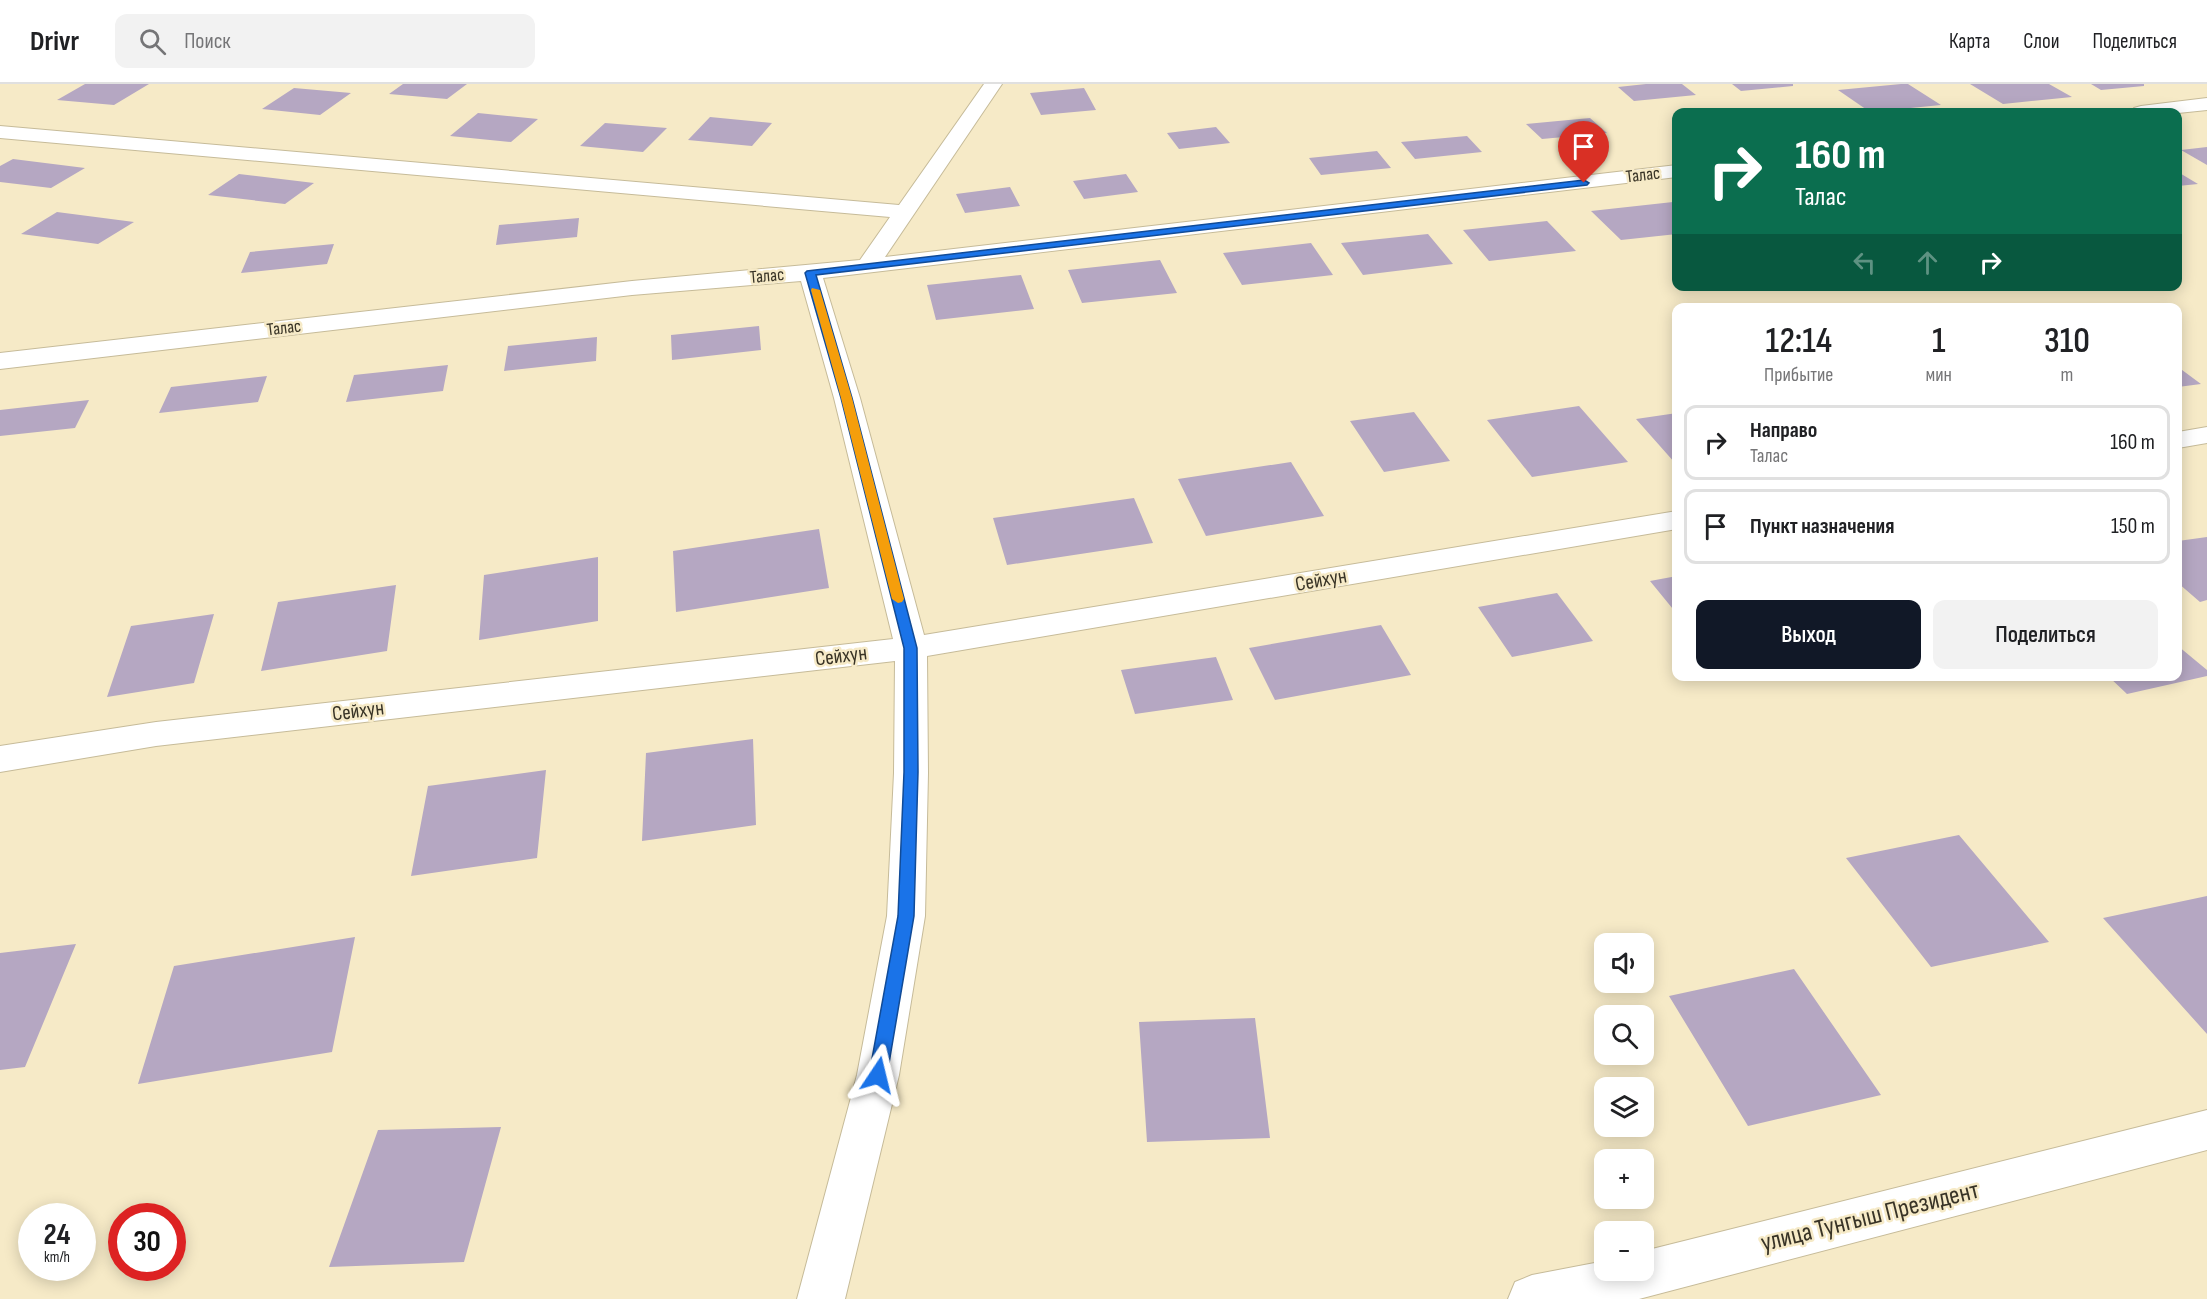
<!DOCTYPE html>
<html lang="ru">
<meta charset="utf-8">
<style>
:root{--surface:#fff;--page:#f2f2f2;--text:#202124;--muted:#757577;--line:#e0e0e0;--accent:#111827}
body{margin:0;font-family:"Sofia Sans Condensed",sans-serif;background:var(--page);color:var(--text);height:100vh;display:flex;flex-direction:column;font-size:22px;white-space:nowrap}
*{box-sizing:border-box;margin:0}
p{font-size:20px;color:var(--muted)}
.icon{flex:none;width:33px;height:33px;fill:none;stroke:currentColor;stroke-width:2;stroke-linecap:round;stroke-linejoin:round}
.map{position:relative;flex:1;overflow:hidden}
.side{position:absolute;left:1672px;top:219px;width:510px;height:378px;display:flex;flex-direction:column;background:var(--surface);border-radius:12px;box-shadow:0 3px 15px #0003}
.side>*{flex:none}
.guide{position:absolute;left:1672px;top:24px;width:510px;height:183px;border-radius:12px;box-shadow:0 3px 15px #0003;background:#0b6e4f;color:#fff;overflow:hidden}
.controls{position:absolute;left:1594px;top:849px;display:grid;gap:12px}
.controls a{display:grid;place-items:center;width:60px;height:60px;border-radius:12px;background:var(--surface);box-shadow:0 3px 15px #0003;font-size:30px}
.speed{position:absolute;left:18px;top:1119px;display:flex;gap:12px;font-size:30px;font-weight:700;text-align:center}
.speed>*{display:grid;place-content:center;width:78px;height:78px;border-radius:50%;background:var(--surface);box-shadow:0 3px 15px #0003;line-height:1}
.speed small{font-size:15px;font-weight:400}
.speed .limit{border:9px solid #d22;background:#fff;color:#111}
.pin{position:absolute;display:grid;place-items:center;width:51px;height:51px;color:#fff;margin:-62px -26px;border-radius:50% 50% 50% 0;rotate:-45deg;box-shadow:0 0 6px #0007}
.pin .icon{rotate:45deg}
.me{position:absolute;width:66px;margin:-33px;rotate:10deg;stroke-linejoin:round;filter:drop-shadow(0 0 4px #0008)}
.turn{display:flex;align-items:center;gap:21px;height:126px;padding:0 24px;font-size:27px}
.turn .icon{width:78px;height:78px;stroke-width:2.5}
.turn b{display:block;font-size:42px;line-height:51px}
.lanes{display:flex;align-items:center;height:57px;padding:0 24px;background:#0003;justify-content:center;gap:30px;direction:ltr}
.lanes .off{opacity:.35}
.eta{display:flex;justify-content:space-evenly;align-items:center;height:102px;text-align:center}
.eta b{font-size:36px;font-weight:600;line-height:42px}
.button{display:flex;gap:12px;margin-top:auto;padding:12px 24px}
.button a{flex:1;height:69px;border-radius:12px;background:var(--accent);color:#fff;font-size:24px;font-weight:600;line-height:69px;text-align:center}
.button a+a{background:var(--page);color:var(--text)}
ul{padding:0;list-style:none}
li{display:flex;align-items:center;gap:18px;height:75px;margin:0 12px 9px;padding:0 12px;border:3px solid var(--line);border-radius:12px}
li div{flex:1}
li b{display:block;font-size:22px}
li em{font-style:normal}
header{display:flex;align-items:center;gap:36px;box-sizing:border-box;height:84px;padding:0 30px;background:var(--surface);border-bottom:2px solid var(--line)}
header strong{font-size:28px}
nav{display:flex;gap:33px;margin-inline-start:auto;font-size:21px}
.search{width:420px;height:54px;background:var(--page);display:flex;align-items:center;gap:15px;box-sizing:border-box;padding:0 21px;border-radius:12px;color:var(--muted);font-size:22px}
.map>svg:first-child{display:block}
.building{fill:#b5a7c2}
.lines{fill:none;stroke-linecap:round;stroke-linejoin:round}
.minor-casing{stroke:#c6bb99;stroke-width:2}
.minor{fill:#fff;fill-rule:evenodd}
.route{fill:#1a73e8;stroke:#114b97;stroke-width:1.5}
.slow{fill:#f59e0b}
.labels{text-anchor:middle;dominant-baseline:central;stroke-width:5;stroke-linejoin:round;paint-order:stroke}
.far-street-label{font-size:18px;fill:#383326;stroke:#f6eac7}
.street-label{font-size:21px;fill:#383326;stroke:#f6eac7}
.near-street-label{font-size:26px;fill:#383326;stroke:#f6eac7}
</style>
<header>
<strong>Drivr</strong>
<div class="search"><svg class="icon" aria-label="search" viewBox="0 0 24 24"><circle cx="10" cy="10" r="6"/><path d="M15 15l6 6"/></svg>Поиск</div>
<nav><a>Карта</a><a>Слои</a><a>Поделиться</a></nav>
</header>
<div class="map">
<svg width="2207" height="1215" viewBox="0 0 2207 1215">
<rect width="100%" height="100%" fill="#f6eac7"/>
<path class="building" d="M85,0H149L114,21L57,16Z
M403,0H467L447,15L389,10Z
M1646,0H1682L1696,11L1634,17L1618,3Z
M1732,0H1793V2L1741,7Z
M1901,0H1908L1941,21L1870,28L1838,6Z
M1970,0H2049L2072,13L2003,20Z
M2091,0H2144V2L2101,6Z
M294,4L351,9L320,31L262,25Z
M1084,4L1096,26L1041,31L1030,9Z
M478,29L538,35L511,58L450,52Z
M710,33L772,39L752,62L688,56Z
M1590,34L1607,49L1542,55L1526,40Z
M605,39L667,44L643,68L580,62Z
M1216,43L1230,59L1179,65L1167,49Z
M1467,52L1482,68L1415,75L1401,58Z
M2207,63V81L2181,66Z
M1377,67L1391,84L1321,91L1309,74Z
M13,75L85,84L51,104L0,98V82Z
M2178,88L2198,100L2178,102Z
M239,90L314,99L285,120L208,111Z
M1126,90L1138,108L1084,115L1073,97Z
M1010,103L1020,122L965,129L956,110Z
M1673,118L1677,122V150L1621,156L1591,127Z
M57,128L134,138L98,160L21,150Z
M579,134L577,153L496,161L499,141Z
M1547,137L1576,167L1489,177L1463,146Z
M1428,150L1453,180L1363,191L1341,159Z
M1311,159L1333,191L1242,201L1223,169Z
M334,160L327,180L241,189L250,168Z
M1160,176L1177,209L1082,219L1068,186Z
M1021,191L1034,225L936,236L927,201Z
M759,242L761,266L672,276L671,251Z
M597,253L596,277L504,287L508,262Z
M448,281L443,307L346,318L354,291Z
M2178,283L2201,300L2178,303Z
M267,292L258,318L159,329L171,303Z
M89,316L75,344L0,352V326Z
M1579,322L1628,378L1532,393L1487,336Z
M1414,328L1450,377L1384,388L1350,337Z
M1677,329V379H1675L1636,335Z
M1291,378L1324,432L1206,452L1178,395Z
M1134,414L1153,459L1007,481L993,434Z
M819,445L829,504L676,528L673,467Z
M2207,453V516L2200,518L2178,499V457Z
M598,473V537L479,556L484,491Z
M1677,492V530L1650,497Z
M396,501L387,567L261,587L278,518Z
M1557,509L1593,557L1512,573L1478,523Z
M214,530L194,599L107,613L131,542Z
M1381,541L1411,591L1275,616L1249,564Z
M2178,562L2207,586V592L2127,610L2108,592H2178Z
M1216,573L1233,616L1135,630L1121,586Z
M753,655L756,741L642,757L646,669Z
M546,686L537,774L411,792L428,702Z
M1959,751L2049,858L1931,883L1846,774Z
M2207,812V950L2103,834Z
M355,853L332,968L138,1000L174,882Z
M76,860L25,983L0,986V869Z
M1794,885L1881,1011L1748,1042L1669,912Z
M1255,934L1270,1054L1147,1058L1139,938Z
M501,1043L464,1178L329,1183L378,1046Z"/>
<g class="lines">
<g class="minor-casing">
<path id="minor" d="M984,0H1002L885,173L1677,81V93L823,194L860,314L924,551L1677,427V445L927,572L928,689L925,832L899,991L845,1215H797L857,991L887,832L894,689L895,577L156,662L0,688V662L156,638L893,555L834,314L801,197L632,211L0,285V269L632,197L860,176L890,133L0,54V42L899,121Z
M2207,14V26L2178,29L2131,28L2134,24L2141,22Z
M2207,343V359L2178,364V348Z
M2207,1026V1066L1639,1215H1508L1515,1198L1532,1191L1605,1177V1186H1644V1167Z"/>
</g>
<use href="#minor" class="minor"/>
</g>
<path class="route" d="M1584,96L1589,99L1587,101L816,191L852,314L917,564L918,688L914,832L887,991L884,996L878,999L872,996L869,991L898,832L904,688V564L841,314L805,189L807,187Z"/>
<path class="slow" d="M812,204L820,206L852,314L904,515L902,518L898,519L892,515L841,314L811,206Z"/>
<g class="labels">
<g class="far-street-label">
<text transform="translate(1643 91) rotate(-7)">Талас</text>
<text transform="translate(767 192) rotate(-5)">Талас</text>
<text transform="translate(284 244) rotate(-7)">Талас</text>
</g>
<g class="street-label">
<text transform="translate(1321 496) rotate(-10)">Сейхун</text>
<text transform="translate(841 572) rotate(-7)">Сейхун</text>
<text transform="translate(358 627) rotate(-7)">Сейхун</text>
</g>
<g class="near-street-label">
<text transform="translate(1870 1133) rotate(-14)">улица Тунгыш Президент</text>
</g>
</g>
</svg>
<div class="controls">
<a><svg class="icon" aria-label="sound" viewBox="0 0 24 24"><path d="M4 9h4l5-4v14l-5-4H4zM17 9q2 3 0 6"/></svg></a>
<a><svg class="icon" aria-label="search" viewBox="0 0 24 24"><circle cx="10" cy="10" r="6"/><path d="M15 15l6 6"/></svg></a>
<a><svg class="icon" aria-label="layers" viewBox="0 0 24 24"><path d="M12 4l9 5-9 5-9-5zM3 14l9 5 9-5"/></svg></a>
<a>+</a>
<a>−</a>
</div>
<div class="speed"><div>24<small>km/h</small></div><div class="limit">30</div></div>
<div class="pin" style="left:1584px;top:99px;background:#d93025"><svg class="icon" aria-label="arrive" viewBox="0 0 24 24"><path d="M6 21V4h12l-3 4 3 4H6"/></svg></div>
<svg class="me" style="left:878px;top:991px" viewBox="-20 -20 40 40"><path d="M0-17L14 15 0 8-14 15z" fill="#1a73e8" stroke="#fff" stroke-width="4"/></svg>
<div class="guide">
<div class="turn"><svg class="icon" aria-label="right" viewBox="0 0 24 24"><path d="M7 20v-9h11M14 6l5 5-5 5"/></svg><div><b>160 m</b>Талас</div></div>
<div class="lanes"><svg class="icon off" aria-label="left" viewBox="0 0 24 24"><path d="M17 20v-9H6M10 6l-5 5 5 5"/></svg><svg class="icon off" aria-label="ahead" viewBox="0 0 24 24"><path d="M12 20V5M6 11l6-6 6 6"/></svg><svg class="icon" aria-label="right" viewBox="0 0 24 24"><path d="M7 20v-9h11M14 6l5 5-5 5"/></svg></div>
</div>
<section class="side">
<div class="eta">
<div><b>12:14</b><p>Прибытие</p></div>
<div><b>1</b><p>мин</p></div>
<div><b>310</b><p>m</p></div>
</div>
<ul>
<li><svg class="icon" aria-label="right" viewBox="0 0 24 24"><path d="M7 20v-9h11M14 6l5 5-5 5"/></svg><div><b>Направо</b><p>Талас</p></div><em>160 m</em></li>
<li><svg class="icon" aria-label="arrive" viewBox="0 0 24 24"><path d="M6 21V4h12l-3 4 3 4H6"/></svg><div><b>Пункт назначения</b></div><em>150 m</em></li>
</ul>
<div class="button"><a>Выход</a><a>Поделиться</a></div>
</section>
</div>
